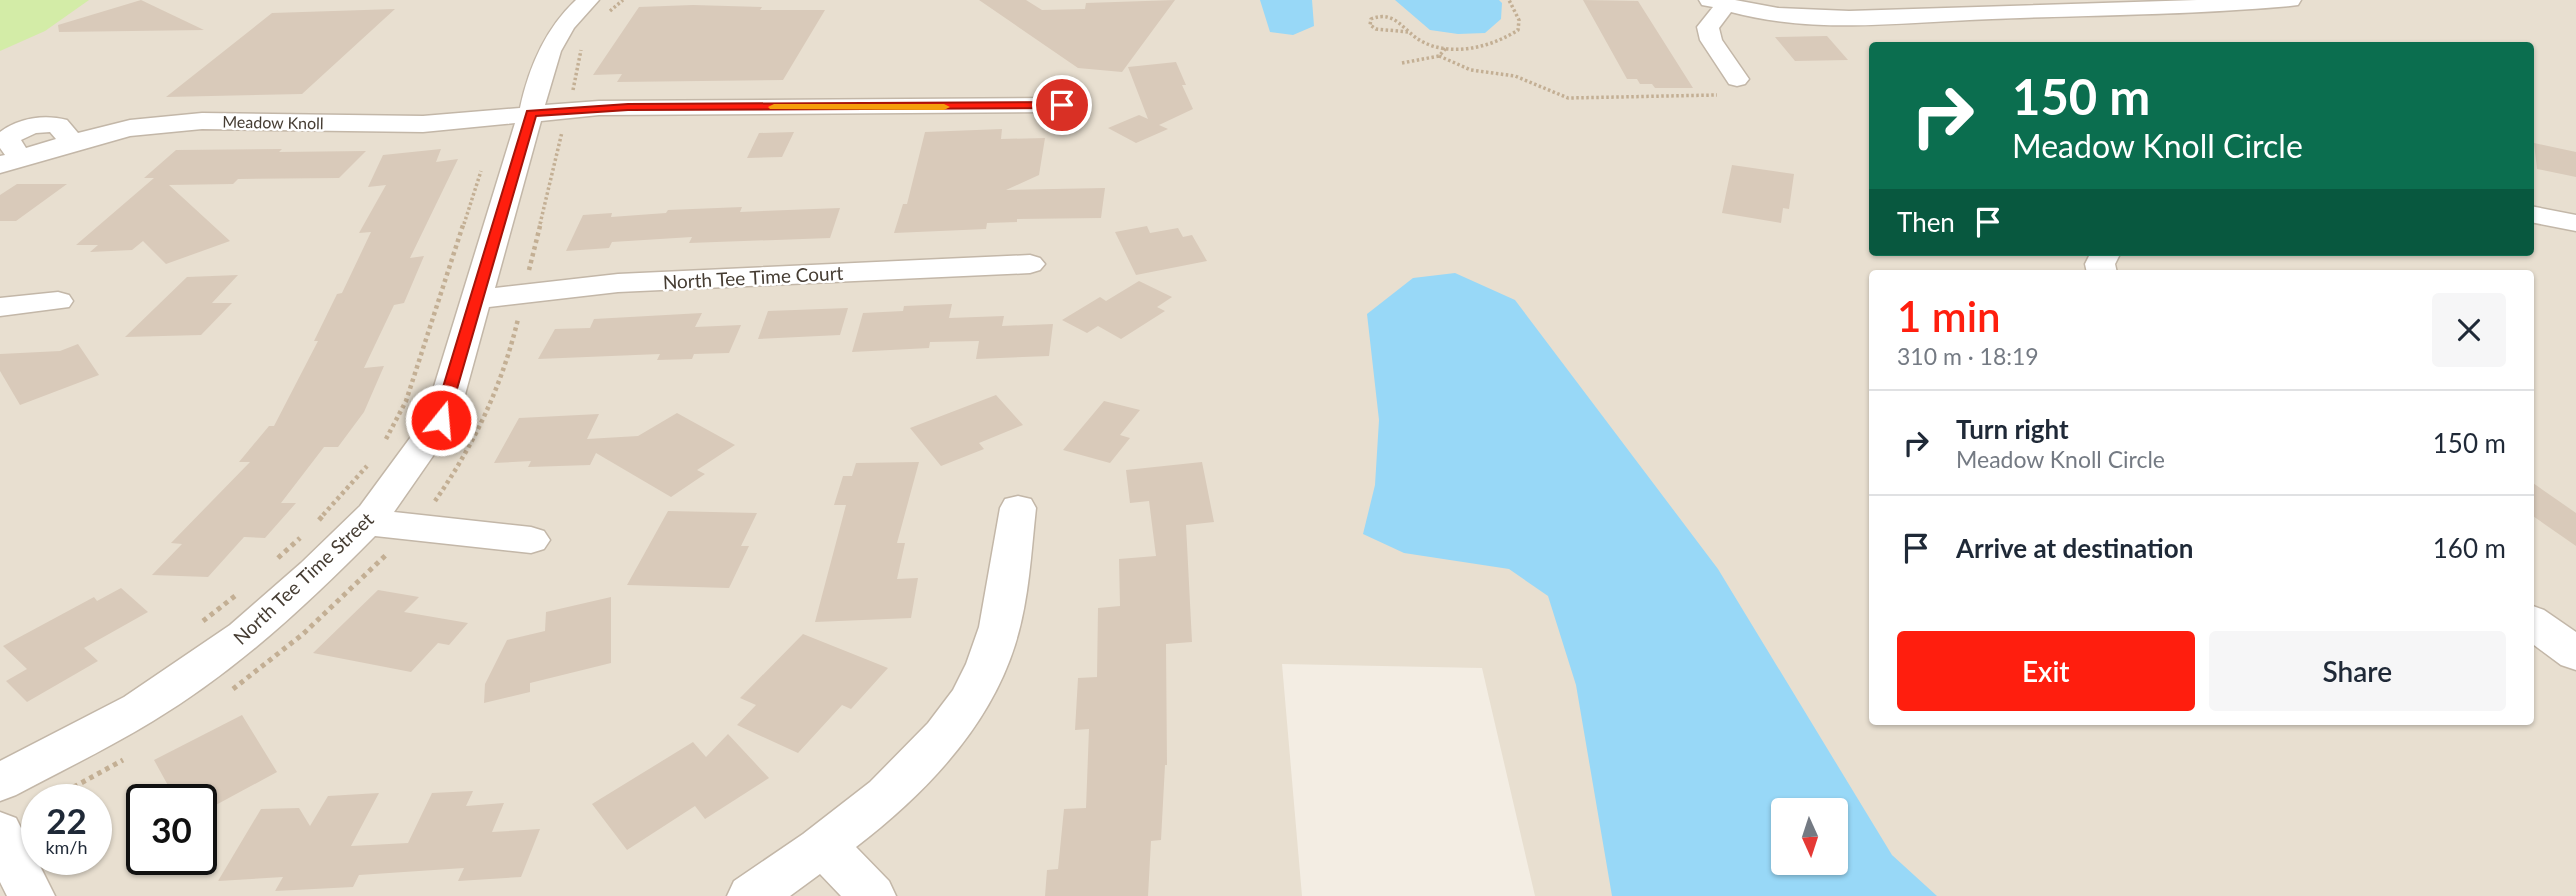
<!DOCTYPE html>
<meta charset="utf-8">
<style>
:root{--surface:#fff;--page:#f6f6f7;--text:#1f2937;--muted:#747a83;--line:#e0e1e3;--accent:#ff1e0e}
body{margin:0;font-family:Lato,sans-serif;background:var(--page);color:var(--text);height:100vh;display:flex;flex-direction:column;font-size:26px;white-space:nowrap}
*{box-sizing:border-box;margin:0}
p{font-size:23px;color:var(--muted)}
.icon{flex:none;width:38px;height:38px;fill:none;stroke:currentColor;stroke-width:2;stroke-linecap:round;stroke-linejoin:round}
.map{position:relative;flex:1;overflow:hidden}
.details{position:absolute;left:1869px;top:270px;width:665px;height:455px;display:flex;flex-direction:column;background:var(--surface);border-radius:7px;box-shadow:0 2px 5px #0004}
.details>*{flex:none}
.top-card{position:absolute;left:1869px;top:42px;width:665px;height:214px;border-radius:7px;box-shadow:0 2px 5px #0004;background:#0b6e4f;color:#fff;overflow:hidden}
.needle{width:46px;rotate:177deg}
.fabs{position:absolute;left:1771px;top:798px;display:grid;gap:14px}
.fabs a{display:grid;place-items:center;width:77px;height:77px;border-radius:7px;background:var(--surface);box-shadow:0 2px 5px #0004;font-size:35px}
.speed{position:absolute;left:21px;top:784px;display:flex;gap:14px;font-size:35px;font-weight:700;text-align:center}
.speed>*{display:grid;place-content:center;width:91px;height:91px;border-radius:50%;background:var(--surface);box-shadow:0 2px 5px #0004;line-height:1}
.speed small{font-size:18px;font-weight:400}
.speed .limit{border:4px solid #111;border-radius:10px;background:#fff;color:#111}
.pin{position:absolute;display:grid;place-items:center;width:60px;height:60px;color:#fff;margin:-30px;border:4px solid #fff;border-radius:50%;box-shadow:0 2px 7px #0007}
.me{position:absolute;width:77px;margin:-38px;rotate:17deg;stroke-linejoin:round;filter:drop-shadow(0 0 5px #0008)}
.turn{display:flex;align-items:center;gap:24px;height:147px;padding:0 28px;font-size:32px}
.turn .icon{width:91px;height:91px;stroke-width:2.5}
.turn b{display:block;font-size:49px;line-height:60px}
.then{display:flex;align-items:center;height:66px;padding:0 28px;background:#0003;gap:14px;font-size:26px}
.round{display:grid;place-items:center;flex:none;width:74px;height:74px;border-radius:7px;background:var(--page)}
.summary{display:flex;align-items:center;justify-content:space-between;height:119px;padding:0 28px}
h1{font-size:42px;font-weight:600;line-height:52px;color:var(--accent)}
.cta{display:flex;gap:14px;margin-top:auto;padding:14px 28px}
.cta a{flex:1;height:80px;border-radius:7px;background:var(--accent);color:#fff;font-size:28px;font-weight:600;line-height:80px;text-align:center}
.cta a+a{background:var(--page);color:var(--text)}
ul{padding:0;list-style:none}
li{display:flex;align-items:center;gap:21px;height:105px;padding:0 28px;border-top:2px solid var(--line)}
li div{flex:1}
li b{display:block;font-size:26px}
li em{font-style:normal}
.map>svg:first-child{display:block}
.residential{fill:#e8dfd0;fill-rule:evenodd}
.green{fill:#d3eca7}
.water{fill:#98d8f7;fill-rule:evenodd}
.building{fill:#d9caba}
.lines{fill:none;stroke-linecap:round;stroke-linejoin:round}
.street-casing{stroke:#c3b7a8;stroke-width:3}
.path-far2{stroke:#c3af94;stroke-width:3.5;stroke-dasharray:2.5 2.5;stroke-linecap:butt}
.path-far1{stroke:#c3af94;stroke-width:4.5;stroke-dasharray:3.5 3.5;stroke-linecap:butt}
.path{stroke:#c3af94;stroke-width:5;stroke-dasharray:4.5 4.5;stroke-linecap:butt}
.street{fill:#fff;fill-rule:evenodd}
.route{fill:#ff1e0e;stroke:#a61409;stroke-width:2}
.slow{fill:#f59e0b}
.labels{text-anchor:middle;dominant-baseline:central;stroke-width:5;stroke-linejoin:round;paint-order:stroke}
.far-street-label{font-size:16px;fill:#463d33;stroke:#fff}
.street-label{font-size:19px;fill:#463d33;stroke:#fff}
</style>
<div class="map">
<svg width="2576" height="896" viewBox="0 0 2576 896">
<rect width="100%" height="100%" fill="#f3ede3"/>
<path class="residential" d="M0,0H2576V896H1535L1482,668L1282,664L1302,896H0ZM1872,46H2530V252H1872ZM1872,273H2530V721H1872ZM37,800H96V859H37ZM142,800H201V859H142ZM1783,810H1836V863H1783Z"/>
<path class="green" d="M0,0H89L45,31L0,51Z"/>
<path class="water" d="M1260,0H1312L1314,26L1293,35L1270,32Z
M1395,0H1499L1502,3L1501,19L1485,33L1458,34L1430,30Z
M1455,273L1515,300L1718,569L1892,855L1937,896H1612L1576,685L1548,596L1509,569L1404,553L1363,534L1375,485L1379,420L1367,314L1413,278ZM1783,810H1836V863H1783Z"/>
<path class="building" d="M141,0L204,30L59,32L58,25Z
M979,0H1026L1042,10L1085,9L1086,3L1175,0L1122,72L1078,68Z
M1583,0L1638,1L1693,88H1655L1652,84H1640L1637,79H1627Z
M693,5L762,7L760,10H825L783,80L617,82L622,74L593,75L639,7Z
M395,9L302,94L166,97L272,13Z
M1827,36L1848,60L1795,61L1775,37Z
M1176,62L1186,85H1182L1193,109L1159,125L1168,129L1136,143L1108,128L1139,115L1148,119L1128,67Z
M1002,129L1001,139L1045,138L1039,175L1006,190L1105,188L1101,218L1017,219V222L987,223L986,229L894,233L903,204H907L925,132Z
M794,132L782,157L747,158L759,133Z
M2534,143L2576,152V177L2537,169Z
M282,149L279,152L366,151L339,178L238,179L233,184L169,185L230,241L166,264L143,241L132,250L90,252L98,245H76L154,178H144L176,150Z
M441,149L436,162L458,159L410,258L424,256L404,303L394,305L364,368L384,366L364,412L338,447H324L281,503H296L265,538L244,537L208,577L152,575L182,544L171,543L250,462H239L269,426H274L318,341H314L337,294L342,293L371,232L359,233L386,185L368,187L383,155Z
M1732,165L1794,174L1789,209L1783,208L1781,223L1722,213Z
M17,184H67L16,221H0V195Z
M742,207L740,212L840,208L830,238L689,243L692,237L612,242L609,248L566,251L583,215L612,213L611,217L666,213L668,210Z
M1147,226L1150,233L1178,228L1183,237L1192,235L1207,261L1136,275L1115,232Z
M238,275L212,303H232L201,335L125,337L187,277Z
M1139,281L1172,297L1157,307L1165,311L1121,339L1098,326L1087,333L1062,320L1100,297L1106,301Z
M952,304L949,318L1004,316L1002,326L1053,324L1049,356L976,359L979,341L930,342L929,348L852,352L863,313L903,311L904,306Z
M848,308L840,335L758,339L768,311Z
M702,313L695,327L741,325L729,353L694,354L692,359L657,360L660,354L538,359L555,329L590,328L594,319Z
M78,344L99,375L20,405L0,371V354L60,351Z
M996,395L1023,425L979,443L984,449L941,466L910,428Z
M1104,401L1140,410L1120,435L1130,438L1110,463L1063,450Z
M677,413L735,445L697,470L705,474L671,497L596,453L590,465L528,467L531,461L494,463L519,418L599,414L587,439L638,436Z
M919,462L897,543H905L897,579L918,578L911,618L815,622L846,505H834L843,476H852L856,463Z
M1202,462L1214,522L1186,525L1192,642L1166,644L1167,765H1165L1161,840L1151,841L1148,896H1045L1047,870L1058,869L1064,809L1086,808L1089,729L1075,730L1078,678L1097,677L1098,608L1120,606L1119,559L1156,556L1149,501L1130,503L1126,470Z
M2530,481L2576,513V546L2530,514Z
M668,511L757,513L741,546H749L729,588L627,585Z
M121,588L148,612L84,648L98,661L27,702L6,681L27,669L3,646L94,597L97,601Z
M378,590L419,597L404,612L468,623L449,645L438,643L411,672L313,653Z
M611,597V663L530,683V692L484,703L485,684L507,640L545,631L546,612Z
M803,634L888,668L851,709L842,705L798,753L737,725L756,705L740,698Z
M242,715L277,772L201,813V800H176L154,760Z
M728,734L769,778L705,819L695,806L627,850L592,804L693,742L706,757Z
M473,791L466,806L504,803L492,832L540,829L521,877L458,881L464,868L359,875L353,887L275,891L283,877L218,881L261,809L299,808L310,826L328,796L379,793L351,846L408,843L432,793Z"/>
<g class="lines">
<g class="street-casing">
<path id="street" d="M576,0H599L574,28L561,51L545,105L599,101L1062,98L1071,100L1074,105L1071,110L1062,112L599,115L541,121L495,288L618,274L1030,255L1040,258L1045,264L1040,270L1030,273L618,292L489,307L458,420L394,512L531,527L544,531L550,540L544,549L531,553L375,536C307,605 236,671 153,721C109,748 61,771 16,795L0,801V761L124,697L230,625L301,563L360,506L424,419L515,123L423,132L202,129L130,136L0,173V156L5,155L0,148V132C19,118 44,114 67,120L78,133L130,120L202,113L423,116L520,108C529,67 545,29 576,0ZM50,132L56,139L26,148L21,140L36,133Z
M1699,0H1735L1778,8L1849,11L2197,0H2301L2298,5L2290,6C2191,15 2091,15 1992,19C1906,22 1816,35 1731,12L1719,28L1722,40L1749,79L1745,84L1737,86L1729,84L1700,40L1697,27L1713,7L1702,5Z
M2530,206L2576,215V231L2530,222Z
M2091,252H2121L2115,264L2117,273H2087L2085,264Z
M58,292L69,295L73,301L69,307L0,316V298Z
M1018,496L1031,499L1036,508C1031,554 1029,601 1015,645C989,728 924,795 856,847L889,881L896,896H841L820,874L790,896H727L734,881L803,834L870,782L928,723L953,690L966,664L979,627L1000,508L1005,499Z
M2530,605L2544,610L2576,632V670L2561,665L2530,642Z
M0,812L16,818L55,896H7L0,882Z"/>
</g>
<path class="path-far2" d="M610,11L623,0
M1408,32L1376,29L1370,25L1371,19C1396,9 1403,32 1423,42C1452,57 1492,47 1518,30L1519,20L1509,0
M1439,56L1471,70L1515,76L1568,98L1717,95
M1402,63L1439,56L1447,47
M573,90L581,50
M464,224L481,171
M540,224L562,132"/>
<path class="path-far1" d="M529,270L541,222
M386,439L406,401L464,222
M435,501C474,445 502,386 518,319
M323,515L367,466"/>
<path class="path" d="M319,520L325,513
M278,558L300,538
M203,621L235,596
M233,689L303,634L387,554
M50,800L123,760"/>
<use href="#street" class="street"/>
</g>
<path class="route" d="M1062,102L1068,105L1066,108L628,110L536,116L448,420L441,425L433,420L527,111L628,104Z"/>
<path class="slow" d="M774,104H944L950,107L944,110L770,109L768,107Z"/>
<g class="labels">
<g class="far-street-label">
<text transform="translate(273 122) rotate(1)">Meadow Knoll</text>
</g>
<g class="street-label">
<text transform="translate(753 277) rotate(-3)">North Tee Time Court</text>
<text transform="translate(303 578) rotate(-43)">North Tee Time Street</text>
</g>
</g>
</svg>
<div class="fabs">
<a><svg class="needle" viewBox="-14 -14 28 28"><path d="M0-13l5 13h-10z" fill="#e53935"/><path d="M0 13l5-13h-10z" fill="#747a83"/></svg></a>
</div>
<div class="speed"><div>22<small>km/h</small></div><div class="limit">30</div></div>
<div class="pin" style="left:1062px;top:105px;background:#d93025"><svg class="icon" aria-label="arrive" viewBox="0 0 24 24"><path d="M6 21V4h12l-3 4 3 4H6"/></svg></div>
<svg class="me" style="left:441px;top:420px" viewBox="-20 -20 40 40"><circle r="17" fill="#ff1e0e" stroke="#fff" stroke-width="3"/><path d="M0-11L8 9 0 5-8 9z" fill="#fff"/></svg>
<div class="top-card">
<div class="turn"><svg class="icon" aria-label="right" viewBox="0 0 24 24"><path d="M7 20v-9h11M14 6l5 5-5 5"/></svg><div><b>150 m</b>Meadow Knoll Circle</div></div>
<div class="then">Then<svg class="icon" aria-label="arrive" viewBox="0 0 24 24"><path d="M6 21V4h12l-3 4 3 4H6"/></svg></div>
</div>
<section class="details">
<div class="summary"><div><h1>1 min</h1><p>310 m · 18:19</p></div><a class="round"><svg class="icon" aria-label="close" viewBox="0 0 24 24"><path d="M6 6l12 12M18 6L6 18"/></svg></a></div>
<ul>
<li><svg class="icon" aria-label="right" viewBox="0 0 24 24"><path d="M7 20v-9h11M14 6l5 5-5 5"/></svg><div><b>Turn right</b><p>Meadow Knoll Circle</p></div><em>150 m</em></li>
<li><svg class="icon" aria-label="arrive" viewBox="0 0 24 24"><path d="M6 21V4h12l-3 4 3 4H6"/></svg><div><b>Arrive at destination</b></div><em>160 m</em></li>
</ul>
<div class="cta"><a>Exit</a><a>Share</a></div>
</section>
</div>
